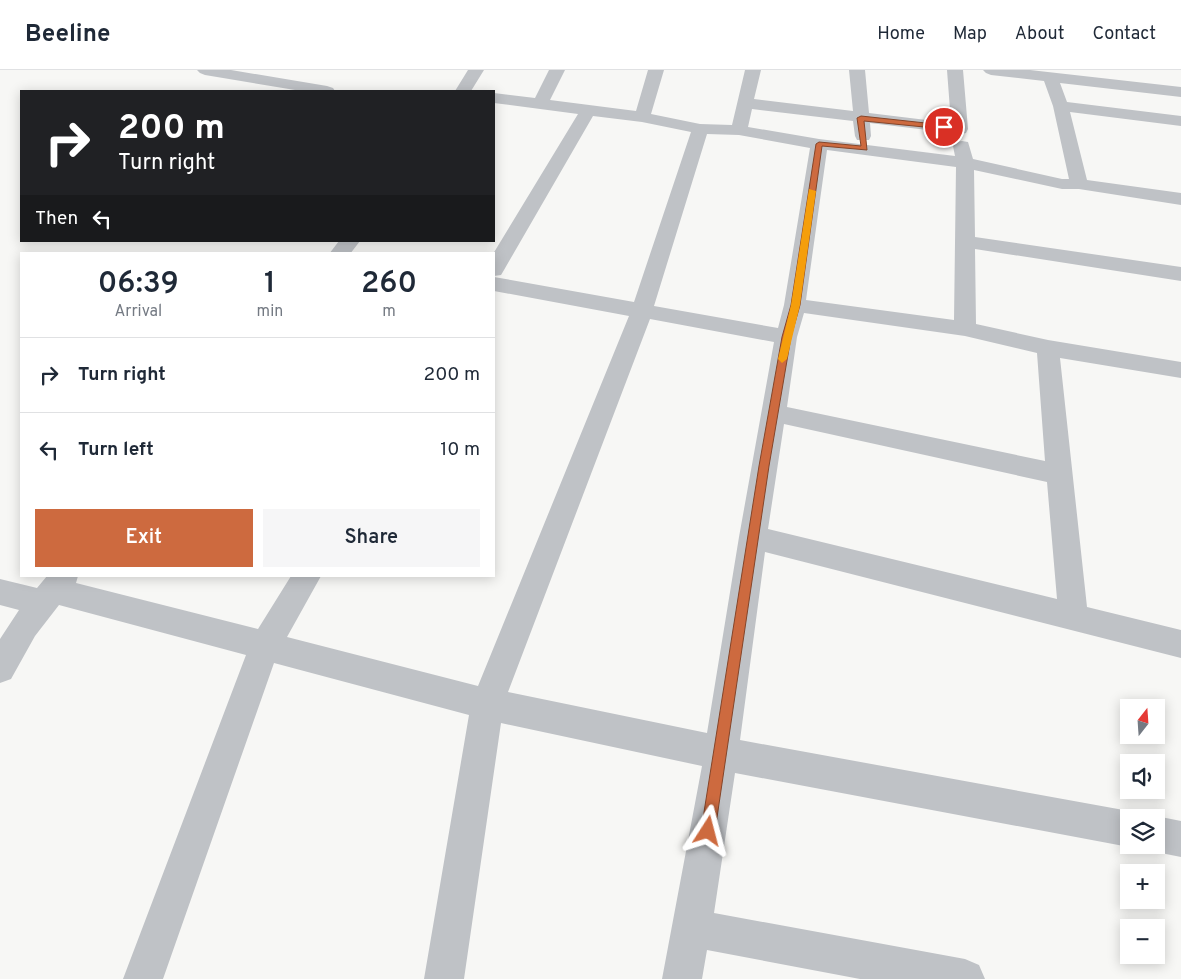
<!DOCTYPE html>
<meta charset="utf-8">
<style>
:root{--surface:#fff;--page:#f6f6f7;--text:#1f2937;--muted:#747a83;--line:#e0e1e3;--accent:#cd6a3f}
body{margin:0;font-family:Overpass,sans-serif;background:var(--page);color:var(--text);height:100vh;display:flex;flex-direction:column;font-size:19px;white-space:nowrap}
*{box-sizing:border-box;margin:0}
p{font-size:16px;color:var(--muted)}
.icon{flex:none;width:28px;height:28px;fill:none;stroke:currentColor;stroke-width:2;stroke-linecap:round;stroke-linejoin:round}
.map{position:relative;flex:1;overflow:hidden}
.side{position:absolute;left:20px;top:182px;width:475px;height:325px;display:flex;flex-direction:column;background:var(--surface);border-radius:0px;box-shadow:0 2px 12px #0003}
.side>*{flex:none}
.banner{position:absolute;left:20px;top:20px;width:475px;height:152px;border-radius:0px;box-shadow:0 2px 12px #0003;background:#202124;color:#fff;overflow:hidden}
.needle{width:32px;rotate:17deg}
.tools{position:absolute;left:1120px;top:629px;display:grid;gap:10px}
.tools a{display:grid;place-items:center;width:45px;height:45px;border-radius:0px;background:var(--surface);box-shadow:0 2px 12px #0003;font-size:25px}
.pin{position:absolute;display:grid;place-items:center;width:42px;height:42px;color:#fff;margin:-21px;border:2px solid #fff;border-radius:50%;box-shadow:0 1px 5px #0007}
.me{position:absolute;width:55px;margin:-28px;rotate:9deg;stroke-linejoin:round;filter:drop-shadow(0 0 4px #0008)}
.turn{display:flex;align-items:center;gap:18px;height:105px;padding:0 15px;font-size:22px}
.turn .icon{width:65px;height:65px;stroke-width:2.5}
.turn b{display:block;font-size:35px;line-height:42px}
.then{display:flex;align-items:center;height:48px;padding:0 15px;background:#0003;gap:10px;font-size:19px}
.eta{display:flex;justify-content:space-evenly;align-items:center;height:85px;text-align:center}
.eta b{font-size:30px;font-weight:600;line-height:35px}
.primary-button{display:flex;gap:10px;margin-top:auto;padding:10px 15px}
.primary-button a{flex:1;height:58px;border-radius:0px;background:var(--accent);color:#fff;font-size:20px;font-weight:600;line-height:58px;text-align:center}
.primary-button a+a{background:var(--page);color:var(--text)}
ul{padding:0;list-style:none}
li{display:flex;align-items:center;gap:15px;height:75px;padding:0 15px;border-top:1px solid var(--line)}
li div{flex:1}
li b{display:block;font-size:19px}
li em{font-style:normal}
header{display:flex;align-items:center;gap:30px;box-sizing:border-box;height:70px;padding:0 25px;background:var(--surface);border-bottom:1px solid var(--line)}
header strong{font-size:24px}
nav{display:flex;gap:28px;margin-inline-start:auto;font-size:18px}
.map>svg:first-child{display:block}
.lines{fill:none;stroke-linecap:round;stroke-linejoin:round}
.minor{fill:#bfc2c6;fill-rule:evenodd}
.route{fill:#cd6a3f;stroke:#854529}
.slow{fill:#f59e0b}
</style>
<header>
<strong>Beeline</strong>
<nav><a>Home</a><a>Map</a><a>About</a><a>Contact</a></nav>
</header>
<div class="map">
<svg width="1181" height="909" viewBox="0 0 1181 909">
<rect width="100%" height="100%" fill="#f7f7f5"/>
<g class="lines">
<path class="minor" d="M197,0H231L327,16L333,18L335,21H301L205,5L200,3Z
M468,0H484L471,21H455Z
M549,0H565L550,30L636,41L648,0H664L651,44L700,54L732,55L745,0H761L754,29L853,41L849,0H865L869,43L951,53L947,0H963L968,59L966,63L960,64L870,53L871,66L869,70H857L855,66L853,51L752,39L748,57L819,69L955,86L953,76L956,72L962,71L968,72L973,89L1062,109H1069L1053,36L1044,11L991,5L986,3L983,0H1030L1181,17V27L1060,13L1067,32L1181,46V56L1070,42L1087,110L1181,123V135L1079,119H1062L974,100L975,167L1181,197V211L975,179L976,254L1048,270L1181,292V308L1060,288L1087,537L1181,560V588L765,482L740,670L1129,741L1142,746L1129,748V775H1134L1129,777L735,703L714,843L965,889L979,895L985,909H860L707,880L702,909H662L702,696L501,653L464,909H424L469,645L274,593L163,909H123L246,585L59,535L35,566L11,609L0,613V569L19,540L0,535V509L37,518L47,506H78L76,513L258,559L291,506H321L287,567L478,616L629,246L494,221V207L634,232L691,62L642,52L593,46L504,200L501,205L494,206L493,184L578,44L494,33V23L535,28ZM707,64L739,65L810,78L784,235L778,258L654,236ZM827,80L956,97L954,250L806,230ZM804,243L965,266L1037,283L1045,391L787,337L797,267ZM650,249L774,272L739,467L707,663L508,622ZM784,354L1047,412L1057,529L768,459Z
M339,171H360L350,184H329Z
M1156,746L1181,751V787L1156,782L1143,777V775H1156V748H1152Z"/>
</g>
<path class="route" d="M861,46L944,55L947,57L944,59L864,51L867,80L822,76L800,235L791,267L769,396L715,761L713,766L708,768L703,766L701,761L759,396L782,267L791,235L816,74L819,72L861,76L857,48Z"/>
<path class="slow" d="M809,119L816,121L800,235L787,289L782,293L778,289L791,235Z"/>
</svg>
<div class="tools">
<a><svg class="needle" viewBox="-14 -14 28 28"><path d="M0-13l5 13h-10z" fill="#e53935"/><path d="M0 13l5-13h-10z" fill="#747a83"/></svg></a>
<a><svg class="icon" aria-label="sound" viewBox="0 0 24 24"><path d="M4 9h4l5-4v14l-5-4H4zM17 9q2 3 0 6"/></svg></a>
<a><svg class="icon" aria-label="layers" viewBox="0 0 24 24"><path d="M12 4l9 5-9 5-9-5zM3 14l9 5 9-5"/></svg></a>
<a>+</a>
<a>−</a>
</div>
<div class="pin" style="left:944px;top:57px;background:#d93025"><svg class="icon" aria-label="arrive" viewBox="0 0 24 24"><path d="M6 21V4h12l-3 4 3 4H6"/></svg></div>
<svg class="me" style="left:708px;top:761px" viewBox="-20 -20 40 40"><path d="M0-17L14 15 0 8-14 15z" fill="#cd6a3f" stroke="#fff" stroke-width="4"/></svg>
<div class="banner">
<div class="turn"><svg class="icon" aria-label="right" viewBox="0 0 24 24"><path d="M7 20v-9h11M14 6l5 5-5 5"/></svg><div><b>200 m</b>Turn right</div></div>
<div class="then">Then<svg class="icon" aria-label="left" viewBox="0 0 24 24"><path d="M17 20v-9H6M10 6l-5 5 5 5"/></svg></div>
</div>
<section class="side">
<div class="eta">
<div><b>06:39</b><p>Arrival</p></div>
<div><b>1</b><p>min</p></div>
<div><b>260</b><p>m</p></div>
</div>
<ul>
<li><svg class="icon" aria-label="right" viewBox="0 0 24 24"><path d="M7 20v-9h11M14 6l5 5-5 5"/></svg><div><b>Turn right</b></div><em>200 m</em></li>
<li><svg class="icon" aria-label="left" viewBox="0 0 24 24"><path d="M17 20v-9H6M10 6l-5 5 5 5"/></svg><div><b>Turn left</b></div><em>10 m</em></li>
</ul>
<div class="primary-button"><a>Exit</a><a>Share</a></div>
</section>
</div>
